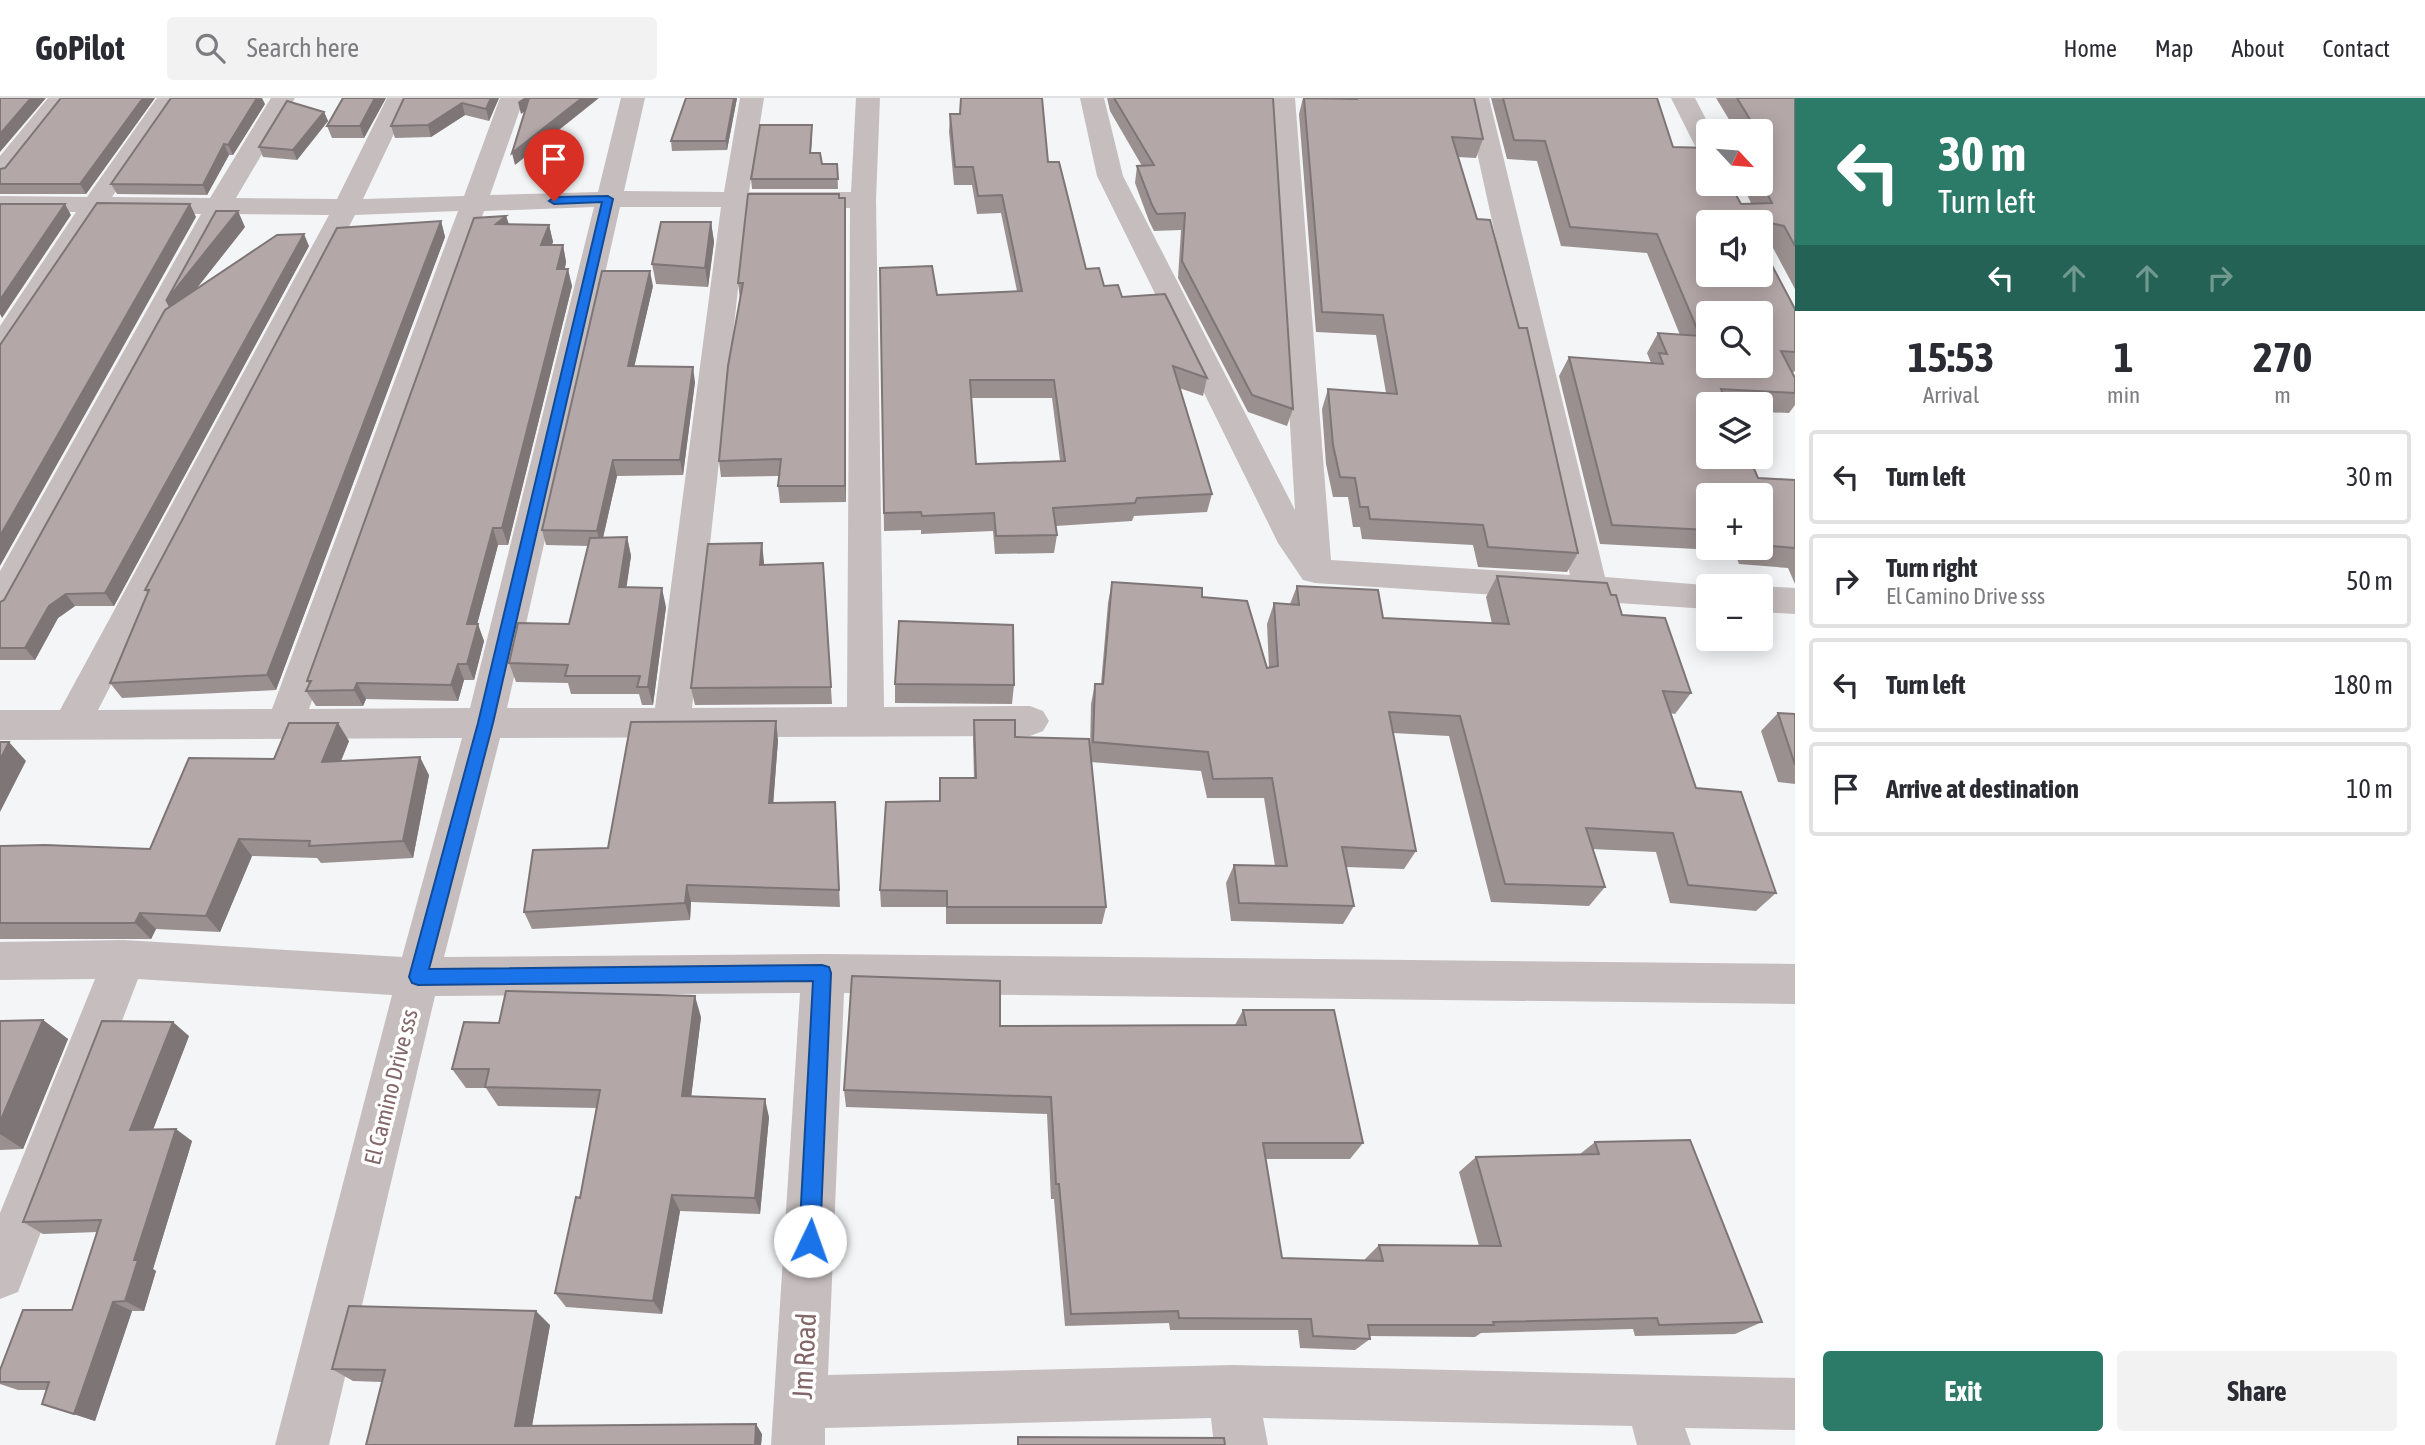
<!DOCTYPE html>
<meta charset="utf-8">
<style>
:root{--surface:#fff;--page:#f2f2f3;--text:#2b2b33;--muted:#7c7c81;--line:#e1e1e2;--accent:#2c7b69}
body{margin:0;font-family:"Asap Condensed",sans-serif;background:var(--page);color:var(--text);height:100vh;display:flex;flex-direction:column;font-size:26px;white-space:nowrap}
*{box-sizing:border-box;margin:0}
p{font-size:23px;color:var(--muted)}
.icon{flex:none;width:38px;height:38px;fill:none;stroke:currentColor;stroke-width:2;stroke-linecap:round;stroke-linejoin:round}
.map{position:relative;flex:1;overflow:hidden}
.panel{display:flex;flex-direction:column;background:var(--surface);width:630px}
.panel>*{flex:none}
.hud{background:#2c7b69;color:#fff;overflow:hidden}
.needle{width:46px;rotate:116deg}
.buttons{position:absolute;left:1696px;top:21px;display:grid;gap:14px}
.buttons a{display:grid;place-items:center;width:77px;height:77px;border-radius:7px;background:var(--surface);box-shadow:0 4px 18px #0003;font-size:35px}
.pin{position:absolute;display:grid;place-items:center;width:60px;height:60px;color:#fff;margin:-72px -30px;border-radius:50% 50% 50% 0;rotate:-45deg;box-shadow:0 0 7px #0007}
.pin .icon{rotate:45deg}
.me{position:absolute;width:77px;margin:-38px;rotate:3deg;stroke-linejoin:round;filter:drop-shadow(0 0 5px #0008)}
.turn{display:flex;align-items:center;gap:24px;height:147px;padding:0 28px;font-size:32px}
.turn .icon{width:91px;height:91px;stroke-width:2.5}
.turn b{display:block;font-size:49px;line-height:60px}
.lanes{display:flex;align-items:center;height:66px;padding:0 28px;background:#0003;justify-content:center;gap:35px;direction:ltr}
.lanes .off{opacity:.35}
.eta{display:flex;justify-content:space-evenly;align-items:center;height:119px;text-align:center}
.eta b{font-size:42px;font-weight:700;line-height:49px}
.primary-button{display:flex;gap:14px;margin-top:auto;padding:14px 28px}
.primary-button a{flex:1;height:80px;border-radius:7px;background:var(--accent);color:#fff;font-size:28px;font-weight:700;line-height:80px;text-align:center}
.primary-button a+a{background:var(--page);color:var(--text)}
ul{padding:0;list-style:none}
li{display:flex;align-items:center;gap:21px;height:94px;margin:0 14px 10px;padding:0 14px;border:4px solid var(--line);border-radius:7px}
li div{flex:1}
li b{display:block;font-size:26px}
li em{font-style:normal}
header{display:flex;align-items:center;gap:42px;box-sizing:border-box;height:98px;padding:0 35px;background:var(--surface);border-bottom:2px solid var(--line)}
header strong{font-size:33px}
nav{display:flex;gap:38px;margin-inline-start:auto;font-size:24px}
.search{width:490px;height:63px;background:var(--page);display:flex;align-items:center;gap:18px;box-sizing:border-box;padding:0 24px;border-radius:7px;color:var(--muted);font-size:26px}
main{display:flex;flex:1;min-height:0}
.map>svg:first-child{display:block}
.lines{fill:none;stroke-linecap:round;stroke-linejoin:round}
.minor{fill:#c5bdbe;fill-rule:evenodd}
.wall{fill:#9b9090;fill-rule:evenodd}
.shaded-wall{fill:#7e7576}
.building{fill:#b4a7a8;stroke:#7e7576;stroke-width:2;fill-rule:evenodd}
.route{fill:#1a73e8;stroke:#114b97;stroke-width:2}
.labels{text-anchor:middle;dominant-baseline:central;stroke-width:7;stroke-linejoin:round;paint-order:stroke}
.street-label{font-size:23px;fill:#836769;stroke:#fff}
.near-street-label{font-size:28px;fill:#836769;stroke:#fff}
</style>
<header>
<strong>GoPilot</strong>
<div class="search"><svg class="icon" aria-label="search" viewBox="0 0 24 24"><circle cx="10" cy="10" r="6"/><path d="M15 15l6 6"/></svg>Search here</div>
<nav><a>Home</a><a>Map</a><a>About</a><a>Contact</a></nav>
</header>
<main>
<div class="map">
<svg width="1795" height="1347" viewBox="0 0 1795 1347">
<rect width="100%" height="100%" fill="#f3f5f7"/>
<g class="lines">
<path class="minor" d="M48,0H72L9,79L0,82V58Z
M157,0H181L112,99L210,100L271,0H295L236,100L337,101L387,0H411L363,101L464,98L500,0H524L490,97L598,94L621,0H645L624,93L724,94L740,0H764L749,94H851L856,0H880L876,102L884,609L1030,608L1043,613L1049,623L1043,633L1030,638L500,640L444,859L823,856L1795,866V906L844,895L828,1277L1233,1267L1795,1280V1332L1685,1330L1691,1347H1637L1632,1328L1263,1320L1268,1347H1214L1211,1320L825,1330V1347H771L800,895L435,898L329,1347H275L392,897L138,881L18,1194L0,1201V1115L95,881L0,882V844L124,842L402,859L462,640L0,642V612H60L329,117L227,116L17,504L12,513L0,517V473L201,116L102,115L10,256L0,259V228L76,114H0V98L87,99ZM594,109L470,610L309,611L484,113ZM620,109H721L655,610H507ZM747,109L850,110L847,609L692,610ZM458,113L272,611L98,612L355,117Z
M1080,0H1104L1123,78L1295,412L1271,0H1295L1331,462L1570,477L1465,0H1489L1605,479L1717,488H1708V511L1315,485L1303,482L1278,445L1097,78Z
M1671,0H1695L1712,33H1708V57L1699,55L1696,50Z
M1760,488L1795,490V516L1760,514Z"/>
</g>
<path class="wall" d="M61,0H155L86,96H0V71L5,70Z
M386,0L364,40H332L327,28Z
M404,0H499L489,23L465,17L431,39L395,40L391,28Z
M737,0L727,52L672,53L671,43Z
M1107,0H1273L1293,311L1287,328L1248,314L1178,180L1181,132L1154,133L1149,123L1135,85L1137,68H1142L1110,13Z
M1303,0L1357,1L1483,41L1476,60L1458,59L1578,455L1567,474L1478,469L1473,447L1362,441L1360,429H1353L1348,399H1333L1326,366L1322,311L1328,291L1386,295L1376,237L1316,234L1299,16Z
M1491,0H1657L1673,49L1741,106L1751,105L1742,86H1760V33H1736L1716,0H1795V191L1772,148L1769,147L1767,159L1795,211V273L1792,275L1795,280V307L1789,315L1760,314V306H1708L1758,380L1795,382V486L1788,470L1739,466L1734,453L1600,446L1559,278L1569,259L1651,265L1647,255L1658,235L1680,237L1647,155L1561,148L1537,63L1507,61ZM1708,397H1760V450H1708Z
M265,6L233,57H229L207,97L117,96L111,86Z
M324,14L328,23L297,62L263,59L259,49Z
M950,16L1048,64L1086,171L1104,188L1122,199L1207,280L1203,298L1179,290L1212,396L1207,414L1134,418L1132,423L1056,428L1057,437L1054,455L995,456L993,433L921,436V432L884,433L880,170L937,197L1017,193L1001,115L977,116L972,87H954L949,34ZM971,300H1052L1060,363L976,366Z
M812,37L811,55L822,66H837L838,91H752L751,81Z
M839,100L846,116V404L780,405L778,388L779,378L721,379L719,363L740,201L738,185Z
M506,118L509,126L549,127L553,144L551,147H563L566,164L565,171L572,188L508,447H498L477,526L484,543L474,582H464L458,603L366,601L363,608H316L306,593L309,586L307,583Z
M441,123L445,139L276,592L122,600L110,585L148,496L145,492Z
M711,124L714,144L708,189L656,186L652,166Z
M245,129L196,191L309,148L114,508H75L58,520L35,562H0V504L4,502L169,209L166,203Z
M653,188L634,268L695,284L683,377L617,378L603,440L627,439L631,458L626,489L666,509L653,607H642L639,596H571L568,585L516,584L509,565L569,526L589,448L546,447L542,432Z
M764,464V467L823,465L832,606L695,607L691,590Z
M1497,478L1611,497L1622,517L1691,595L1675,616L1670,615L1696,690L1776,795L1756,813L1670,805L1656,754L1592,751L1605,789L1589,808L1491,804L1449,638L1393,635L1416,753L1404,771L1346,769L1354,808L1343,826L1231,823L1226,785L1234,767L1275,768L1264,700H1207L1201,673L1091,664L1106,809L1102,826H946V809H881L880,792L939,703L940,680H974L973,641L974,622L1015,639L1090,650L1091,606L1095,586H1101L1108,505L1112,484L1202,499L1267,570H1269L1267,526L1274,505L1290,506L1297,488L1383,520L1492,526L1486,499Z
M895,586L1014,587L1012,606L895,605Z
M1778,615L1795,616V686L1778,684L1761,633Z
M778,642L773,705L835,704L840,809L691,804L690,822L532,831L524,814L608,750Z
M349,643L341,663L429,677L413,760L321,765L317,760L252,758L220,834L156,831L151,841H0V748L150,751L274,661Z
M1243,912L1363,1045L1350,1061H1266L1282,1160L1365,1163V1161L1379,1147L1479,1148L1459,1074L1476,1059L1580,1056L1595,1044L1762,1224L1735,1236L1635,1238L1633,1231L1481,1235L1475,1239L1370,1238V1241L1355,1252L1300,1250L1298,1232H1170L1169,1225L1065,1228L1054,1101H1051L1047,1016L846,1009L844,992L1000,928L1235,927Z
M701,919L691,998L769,1019L760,1116L680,1113L662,1216L566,1209L555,1195L580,1100L597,1010L498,1008L486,990H466L452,971L499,925Z
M43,922L68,941L23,1051L0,1052V923Z
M189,938L153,1031L192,1043L153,1171L156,1173L144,1213H132L95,1323L42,1306L46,1292H18L0,1286V1272L72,1212L98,1134L43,1136L23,1124Z
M550,1227L532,1328L762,1336L761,1347H366L382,1284L353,1283L332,1271Z"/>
<path class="shaded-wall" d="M31,0H46L0,54V36Z
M143,0H155L86,96L80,86Z
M257,0H262L265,6L233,57L228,47Z
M375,0H386L364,40L360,28Z
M491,0H499L489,23L486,11Z
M524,0H531L533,8L521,16L518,4Z
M582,0H599L515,67L512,55Z
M734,0H737L727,52L726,43Z
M462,5L465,17L431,39L428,27Z
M324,14L328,23L297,62L293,52Z
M812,27V37L810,65V55Z
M224,46L229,57L207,97L203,87Z
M845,100L846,116V404L845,388Z
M65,106L71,117L2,220L0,216V202Z
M190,106L196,119L0,468V438Z
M238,113L245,129L174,219L166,203Z
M506,118L511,135L496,126Z
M441,123L445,139L276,592L267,577Z
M711,124L714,144L708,189L705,170Z
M549,127L553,144L545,164L541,147Z
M304,136L309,148L114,508L105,495Z
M563,147L566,164L561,188L557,171Z
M568,171L572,188L508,447L502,430Z
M650,173L653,188L631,283L628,268Z
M693,269L695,284L683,377L680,362Z
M613,362L617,378L601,448L597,433Z
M493,430L498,447L473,542L467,526Z
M627,439L631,458L624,507L619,489Z
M762,445L764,464L763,486L760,467Z
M662,490L666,509L653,607L648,589Z
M66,496L75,508L58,520L35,562L25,550L49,508Z
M478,526L484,543L474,582L467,566Z
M458,566L464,582L458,603L451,587Z
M357,585L366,601L363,608L354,592Z
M776,623L778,642L772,722L769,705Z
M338,625L349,643L333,682L322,664Z
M9,644L26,663L0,714V662Z
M420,659L429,677L413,760L403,743Z
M239,741L252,758L220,834L206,818Z
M687,787L691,804L690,822L685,805Z
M140,815L156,831L151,841L135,825Z
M695,898L701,919L689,1017L682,998Z
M43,922L68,941L23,1051L0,1036V1024Z
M173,924L189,938L148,1045L130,1032Z
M765,1001L769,1019L760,1116L755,1100Z
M176,1031L192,1043L153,1171L156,1173L144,1213L125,1203L134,1162Z
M672,1097L680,1113L662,1216L653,1203Z
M113,1204L132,1213L95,1323L74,1316Z
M536,1213L550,1227L530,1339L515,1328Z
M756,1326L762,1336L761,1347H755Z"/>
<path class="building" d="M0,0H31L0,36Z
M61,0H143L80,86H0V71L5,70Z
M171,0H257L228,47L224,46L203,87L111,86Z
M343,0H375L360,28H327Z
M404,0H491L486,11L462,5L428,27L391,28Z
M529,0H582L512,55Z
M686,0H734L726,43H671Z
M961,0H1042L1048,64H1059L1086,171L1099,170L1104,188L1118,187L1122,199L1165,196L1207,280L1173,268L1212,396L1137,400L1135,405L1053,410L1057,437L996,438L994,415L922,418L921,414L884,415L880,170L932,168L937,197L1022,193L1002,97L978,98L973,69H955L950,16H960ZM970,282H1054L1065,363L976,366Z
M1114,0H1273L1293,311L1252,297L1182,163L1185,115L1157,116L1152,107L1137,68L1154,67Z
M1304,0L1357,1V0H1474L1483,41L1452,39L1477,121L1490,122L1519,230H1527L1578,455L1488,449L1483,427L1370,421L1368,409H1360L1355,380L1340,379L1333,347L1328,291L1397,296L1383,217L1322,214Z
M1503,0H1657L1673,49L1708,50V86H1730L1741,106L1772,105L1760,82V53H1769L1760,38V33H1757L1737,0H1795V148L1784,128L1770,125L1769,155L1767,158L1795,211V254L1781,253L1795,280V295L1721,291L1727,306H1708V359H1749L1758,380L1795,382V450L1760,447V397H1708V432L1612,427L1569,259L1663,266L1659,255L1667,256L1658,235L1700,238L1657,136L1570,129L1545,43L1514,42ZM1708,124H1760V177H1708ZM1708,215H1760V268H1708Z
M287,3L324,14L293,52L259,49Z
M760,27H812L810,55H820L822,66H837L838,81H751Z
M748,96H839V100H845V388H778L781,361L719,363L728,268L743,185H738Z
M97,105L190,106L0,438V247Z
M0,106H65L0,202Z
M216,113H238L166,203Z
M506,118L496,126L549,127L541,147H563L557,171H568L502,430H493L467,526H478L467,566H458L451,587L357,585L354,592L306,593L311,583H307L474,120Z
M441,123L267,577L110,585L149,492H145L337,130Z
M661,124H711L705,170L652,166Z
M304,136L105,495L66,496L49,508L25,550H0V504L4,502L165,212L277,137Z
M602,173H650L628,268L693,269L680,362H613L597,433L542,432Z
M627,439L619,489L662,490L648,589H637L640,578H565L568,567L509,565L518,525L569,526L590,440Z
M762,445L760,467L823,465L831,589L691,590L708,446Z
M1497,478L1607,485L1611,497H1616L1622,517L1665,520L1691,595L1663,593L1696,690L1741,694L1776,795L1688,787L1673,735L1586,730L1605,789L1505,786L1460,618L1389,614L1416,753L1342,749L1354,808L1239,805L1234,767L1287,768L1272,680L1213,681L1208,654L1093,644L1095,586H1103L1112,484L1202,490V499L1247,503L1267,570L1278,568L1274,505L1299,507L1297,488L1378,492L1383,520L1509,526Z
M899,523L1013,527L1014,587L895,586Z
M1778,615L1795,616V667Z
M974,622H1015V639L1089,641L1106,809H947V793L880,792L886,704L940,703V680H976Z
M776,623L769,705L835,704L839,792L687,787L685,805L524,814L533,752L608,750L631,624Z
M289,625H338L322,664L420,659L403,743L309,748L310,743L239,741L206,818L140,815L135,825H0V748L45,747L150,751L189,660L274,661Z
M0,644H9L0,662Z
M852,878L1000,883V928L1246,927L1243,912H1334L1363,1045H1263L1282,1160L1383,1163L1379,1147L1501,1148L1476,1059L1599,1056L1595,1044L1690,1042L1762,1224L1659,1227L1657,1220L1493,1224L1494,1227H1368L1370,1241L1313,1238L1311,1221L1179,1220L1178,1213L1071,1216L1059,1086H1056L1051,999L844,992Z
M506,893L695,898L682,998L765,1001L755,1100L672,1097L653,1203L555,1195L576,1099L580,1100L600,992L485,989L489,971H452L464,924L499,925Z
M43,922L0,1024V923Z
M102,923L173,924L130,1032L176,1031L134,1162H138L125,1203L113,1204L74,1316L42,1306L49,1284H0V1272L23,1212H72L101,1122L23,1124Z
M349,1208L536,1213L515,1328L756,1326L755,1347H366L385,1272L332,1271Z
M1018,1339L1224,1340L1225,1347H1018Z"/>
<path class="route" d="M608,98L613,101L493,625L429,871L822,867L829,869L831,875L820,1143L817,1150L810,1153L802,1150L799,1143L813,883L418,887L412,885L409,879L478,625L602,104L554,106L549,103L554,99Z"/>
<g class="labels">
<g class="street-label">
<text transform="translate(391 989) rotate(-76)">El Camino Drive sss</text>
</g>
<g class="near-street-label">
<text transform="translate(804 1258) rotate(-87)">Jm Road</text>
</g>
</g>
</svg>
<div class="buttons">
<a><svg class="needle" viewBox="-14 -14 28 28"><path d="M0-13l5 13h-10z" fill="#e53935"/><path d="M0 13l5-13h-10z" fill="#7c7c81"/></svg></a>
<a><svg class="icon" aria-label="sound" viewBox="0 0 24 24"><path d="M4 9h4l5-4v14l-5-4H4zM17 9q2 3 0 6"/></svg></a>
<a><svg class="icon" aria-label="search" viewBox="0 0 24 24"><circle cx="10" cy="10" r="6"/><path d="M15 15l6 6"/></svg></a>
<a><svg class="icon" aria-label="layers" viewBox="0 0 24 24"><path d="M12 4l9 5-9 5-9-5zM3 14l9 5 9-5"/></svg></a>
<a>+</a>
<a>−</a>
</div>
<div class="pin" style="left:554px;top:103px;background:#d93025"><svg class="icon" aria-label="arrive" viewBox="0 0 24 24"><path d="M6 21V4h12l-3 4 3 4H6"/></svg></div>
<svg class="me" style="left:810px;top:1143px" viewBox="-20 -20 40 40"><circle r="19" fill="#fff"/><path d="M0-13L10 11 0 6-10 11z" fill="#1a73e8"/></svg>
</div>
<section class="panel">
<div class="hud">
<div class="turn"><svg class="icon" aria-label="left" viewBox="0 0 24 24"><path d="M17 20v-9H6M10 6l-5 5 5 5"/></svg><div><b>30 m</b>Turn left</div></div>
<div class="lanes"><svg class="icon" aria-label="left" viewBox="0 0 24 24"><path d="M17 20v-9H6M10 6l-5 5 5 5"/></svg><svg class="icon off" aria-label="ahead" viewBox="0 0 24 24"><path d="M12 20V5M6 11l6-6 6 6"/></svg><svg class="icon off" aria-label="ahead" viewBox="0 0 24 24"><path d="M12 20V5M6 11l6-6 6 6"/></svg><svg class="icon off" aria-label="right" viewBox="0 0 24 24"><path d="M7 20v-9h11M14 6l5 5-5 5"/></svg></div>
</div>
<div class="eta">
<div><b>15:53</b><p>Arrival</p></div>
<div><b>1</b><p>min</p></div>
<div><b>270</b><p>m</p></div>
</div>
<ul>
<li><svg class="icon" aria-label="left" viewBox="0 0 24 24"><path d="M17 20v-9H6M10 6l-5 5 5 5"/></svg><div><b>Turn left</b></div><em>30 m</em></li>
<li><svg class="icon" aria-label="right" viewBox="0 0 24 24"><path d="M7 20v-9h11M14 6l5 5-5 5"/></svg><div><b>Turn right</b><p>El Camino Drive sss</p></div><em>50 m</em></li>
<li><svg class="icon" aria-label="left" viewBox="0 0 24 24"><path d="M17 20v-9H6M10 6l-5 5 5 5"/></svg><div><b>Turn left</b></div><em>180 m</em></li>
<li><svg class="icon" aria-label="arrive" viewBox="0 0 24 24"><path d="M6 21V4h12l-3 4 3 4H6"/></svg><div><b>Arrive at destination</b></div><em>10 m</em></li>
</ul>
<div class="primary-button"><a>Exit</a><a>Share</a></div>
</section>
</main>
